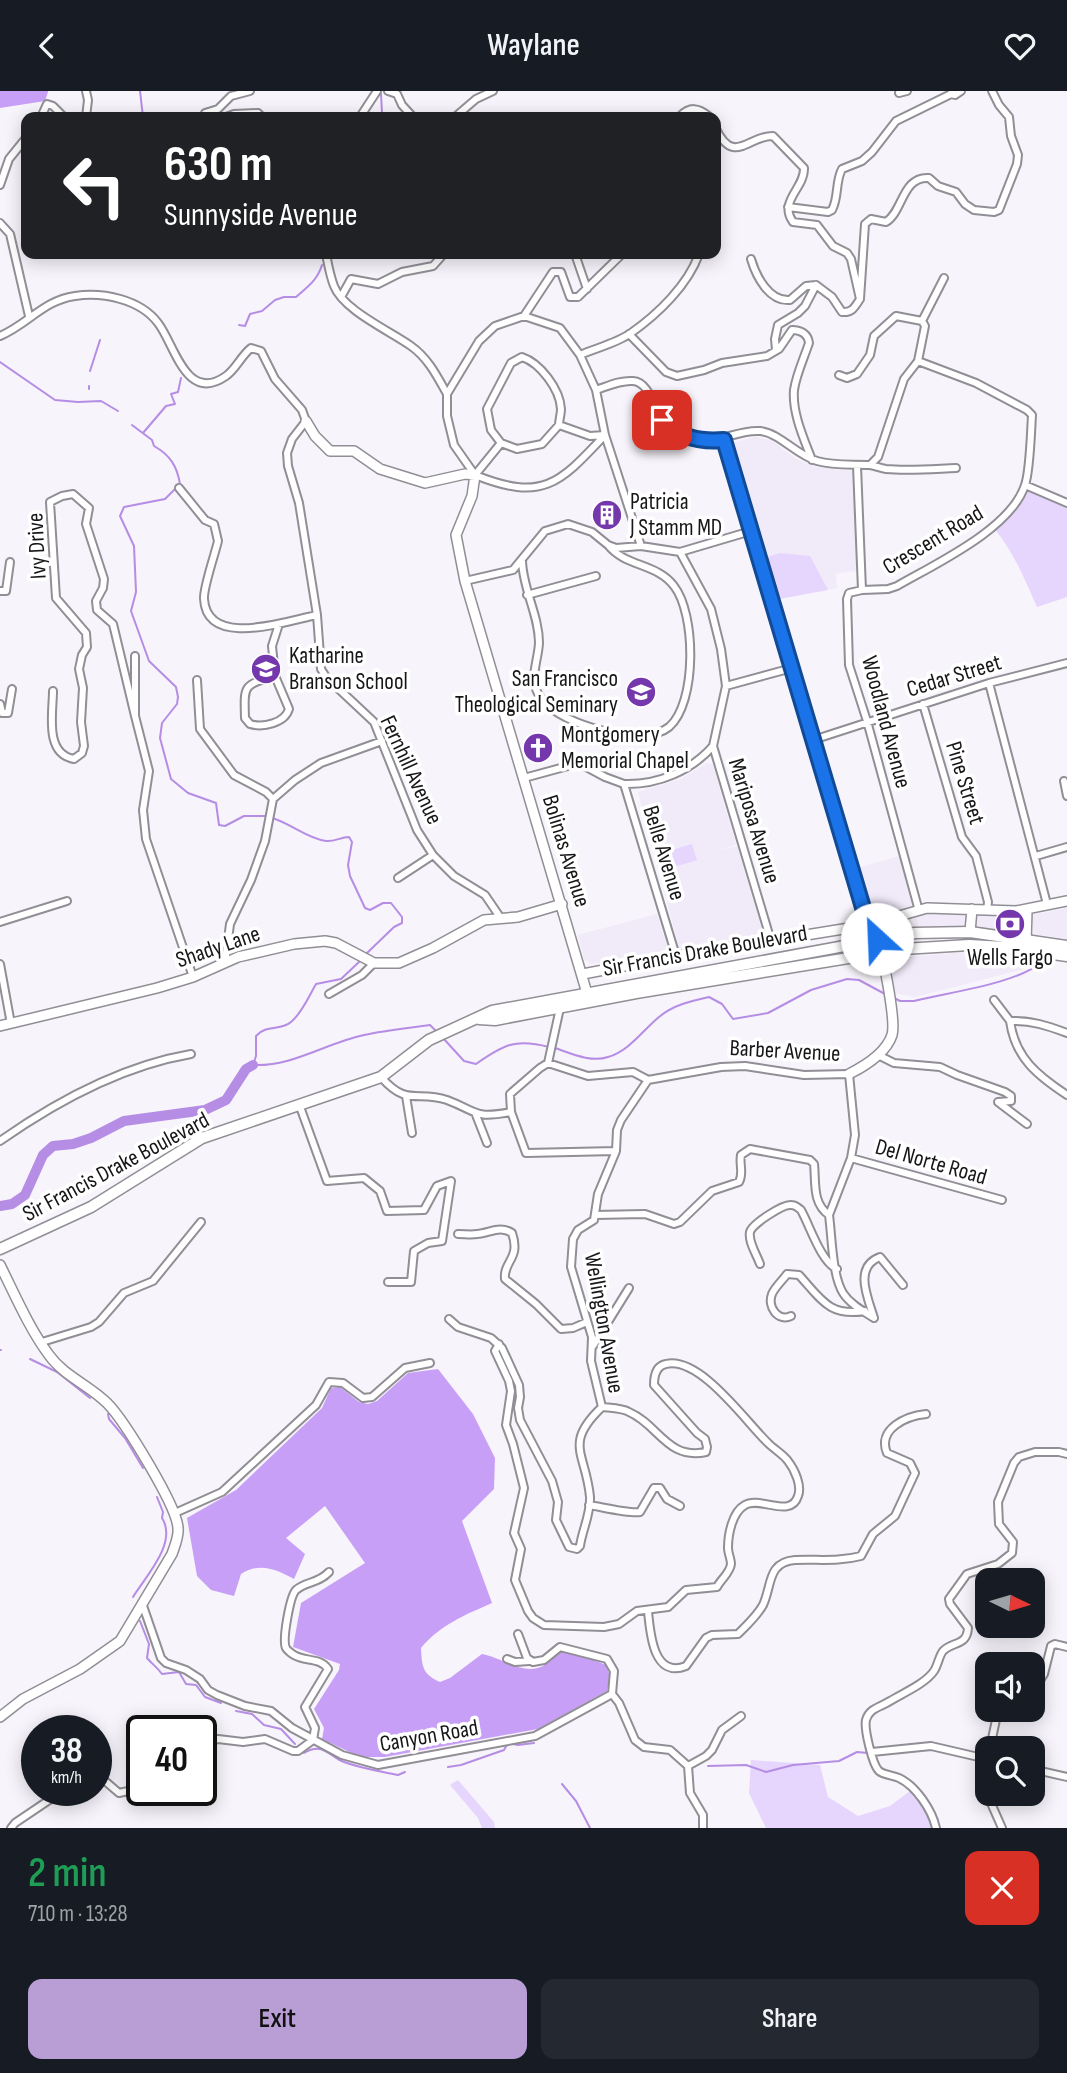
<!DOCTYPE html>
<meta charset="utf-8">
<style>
:root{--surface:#171b24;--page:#242831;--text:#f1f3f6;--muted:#9ea1a6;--accent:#b99ed5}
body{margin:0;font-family:"Sofia Sans Condensed",sans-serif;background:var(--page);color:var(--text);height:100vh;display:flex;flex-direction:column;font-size:26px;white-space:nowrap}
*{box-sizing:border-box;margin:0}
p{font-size:23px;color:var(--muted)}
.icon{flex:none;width:38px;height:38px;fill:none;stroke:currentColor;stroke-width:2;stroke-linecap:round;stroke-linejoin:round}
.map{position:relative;height:1737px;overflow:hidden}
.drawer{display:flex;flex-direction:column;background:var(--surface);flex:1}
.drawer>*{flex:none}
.banner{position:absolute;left:21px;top:21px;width:700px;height:147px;border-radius:14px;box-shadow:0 4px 18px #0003;background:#202124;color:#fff;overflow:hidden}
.needle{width:46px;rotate:95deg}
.fabs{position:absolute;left:975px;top:1477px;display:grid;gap:14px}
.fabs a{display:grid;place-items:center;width:70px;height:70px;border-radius:14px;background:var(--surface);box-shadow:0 4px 18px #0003;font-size:35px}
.speed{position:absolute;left:21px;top:1624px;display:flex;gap:14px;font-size:35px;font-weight:700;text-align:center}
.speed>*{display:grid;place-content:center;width:91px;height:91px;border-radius:50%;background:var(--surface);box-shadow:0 4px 18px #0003;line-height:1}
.speed small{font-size:18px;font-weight:400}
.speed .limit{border:4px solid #111;border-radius:10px;background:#fff;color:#111}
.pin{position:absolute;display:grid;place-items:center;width:60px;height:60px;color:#fff;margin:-30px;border-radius:14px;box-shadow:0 4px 10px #0006}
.me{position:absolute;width:77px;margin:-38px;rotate:335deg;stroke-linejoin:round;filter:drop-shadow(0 0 5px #0008)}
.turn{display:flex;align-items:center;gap:24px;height:147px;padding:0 28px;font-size:32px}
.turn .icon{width:91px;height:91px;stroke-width:2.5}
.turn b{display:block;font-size:49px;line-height:60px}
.round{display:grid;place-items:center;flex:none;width:74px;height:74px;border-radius:14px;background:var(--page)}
.head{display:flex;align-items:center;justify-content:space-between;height:119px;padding:0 28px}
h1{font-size:42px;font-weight:600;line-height:52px;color:#1e9e55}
.primary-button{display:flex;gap:14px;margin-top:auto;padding:14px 28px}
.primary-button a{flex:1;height:80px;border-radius:14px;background:var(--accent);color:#111;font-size:28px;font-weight:600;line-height:80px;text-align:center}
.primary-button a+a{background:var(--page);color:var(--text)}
header{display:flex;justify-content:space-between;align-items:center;height:91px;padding:0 28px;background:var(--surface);font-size:32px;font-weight:600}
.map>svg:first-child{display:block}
.built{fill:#f0eaf9}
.green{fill:#e6d5fd}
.forest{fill:#c89ff7}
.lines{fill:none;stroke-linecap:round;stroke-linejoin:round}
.stream{stroke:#b58de4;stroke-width:2}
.river{stroke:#b58de4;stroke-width:10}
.street-casing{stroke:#918e95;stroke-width:10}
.secondary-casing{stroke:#918e95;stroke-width:12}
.primary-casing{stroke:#918e95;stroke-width:13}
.street{stroke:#fff;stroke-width:6}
.secondary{stroke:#fff;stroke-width:9}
.primary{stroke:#fff;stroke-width:10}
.route-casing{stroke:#114b97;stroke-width:18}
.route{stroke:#1a73e8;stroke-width:12}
.labels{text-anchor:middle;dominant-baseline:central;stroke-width:7;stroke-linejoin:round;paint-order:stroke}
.poi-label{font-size:23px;fill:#161517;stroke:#fff;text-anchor:start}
.street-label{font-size:23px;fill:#161517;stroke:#fff}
</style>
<header><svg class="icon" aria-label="back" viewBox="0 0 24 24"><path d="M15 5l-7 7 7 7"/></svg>Waylane<svg class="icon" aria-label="heart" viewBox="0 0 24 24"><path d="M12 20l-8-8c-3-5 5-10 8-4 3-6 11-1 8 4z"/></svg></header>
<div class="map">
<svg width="1067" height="1737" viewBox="0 0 1067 1737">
<rect width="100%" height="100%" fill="#f7f4fb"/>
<path class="built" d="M755,346L771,349L796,368L815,376L852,380L858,480L836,482L837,497L779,508L732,352Z
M707,672L713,674L736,754L713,761L737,755L764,846L680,860L660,784L674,779L660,782L638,701L681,688Z
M899,765L912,815L872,827L858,777Z
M1067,817V848L1034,843L1032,824Z
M931,820L1020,824L1019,844L915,838L914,825Z
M657,823L669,862L592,873L584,868L578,844Z
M977,860L1026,866L1024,878L915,906L889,901L887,868Z"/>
<path class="green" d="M1025,394L1067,412V506L1037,516C1024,486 1013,460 993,436L1007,424Z
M780,462L810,465L828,499L779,508L767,466Z
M692,753L697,769L661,780L656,764Z
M751,1669L820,1674L828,1706L858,1725L890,1715L914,1697L936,1737H766L749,1702Z
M458,1689L494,1731L495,1737H482L478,1727L450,1694Z"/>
<path class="forest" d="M0,0H48V1L45,10L0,17Z
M438,1278L473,1323L495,1367L494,1398L462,1430L492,1512C465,1524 440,1534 421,1557C422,1575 422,1583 440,1591L450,1587L482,1563C501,1566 523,1585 543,1575C550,1571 555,1564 561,1560L579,1563L606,1574L610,1585L607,1600L538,1638L385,1666H360L322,1648L324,1637L314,1618L339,1579L340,1573L293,1556L301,1512L365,1472L325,1415L286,1447L305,1463L294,1488C276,1478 260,1471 241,1483L234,1505L211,1499L197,1485L187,1427L236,1399L322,1317L331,1297L340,1296L359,1311L368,1313L377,1310L408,1282Z"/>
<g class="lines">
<path class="stream" d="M140,0L143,26
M378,26L382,22L381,3
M239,234L245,235L250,223L262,220L275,209L284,206H296C307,196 317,190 322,174
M0,271L55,309L78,311L101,310L118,320
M90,280L100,249
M89,298V295
M132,334L152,349L154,355C170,364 177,375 180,393L165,408L124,416L120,425L134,455L136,501L131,520L149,570L176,596L178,606L177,613L162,632L160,647L171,688L188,702L216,712L219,734L225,735L244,725H266
M143,342L166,315L175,313L171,303L178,301L181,287
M272,727C290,732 308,748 326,750C334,751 341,746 349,746L352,751L348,774L350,785L365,817L370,819L383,812H391L402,826V832L394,836L366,863
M360,870L341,888L316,893C309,905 302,922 291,931C281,940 266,933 256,945V965L253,974C292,976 326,952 364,944C386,939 409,937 430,934L436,940
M894,907L900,910H914C949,901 1016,893 1042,871
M443,947L464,970L476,973C503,954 515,947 549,956
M555,957C570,962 591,972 608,966C629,960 642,940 659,926C673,914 691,910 709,906L722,913L733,928L768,922L811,899L847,888L859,889L885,903
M0,1259H1
M30,1268L57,1281L90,1307
M108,1323L109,1328L125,1347L143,1377
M133,1506C145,1486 178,1452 162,1427L163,1421L157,1406
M140,1530L149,1553L147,1567C152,1573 157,1576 162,1583L179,1581L186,1593L196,1594L205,1606L221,1612
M236,1620L252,1623L264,1634L281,1638L295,1653
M304,1662C309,1659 313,1657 320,1658C329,1660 335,1668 344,1671C363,1678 380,1680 398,1684L405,1681
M708,1675L746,1674L766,1681L793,1674L839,1670L857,1661L868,1662
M448,1676L461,1674L504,1659L508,1652L518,1654L534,1652
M562,1693L576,1710L590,1737"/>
<path class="river" d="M0,1115L12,1113L25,1104L43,1064L53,1055L73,1053L91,1047L124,1030L205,1019L226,1009L246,978L253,974"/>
<g class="street-casing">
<path id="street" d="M86,0L88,9L86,26
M388,0L397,3L402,14L413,26
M899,2L907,0
M951,3L955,4L961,0
M41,26L47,13L53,15L64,26
M204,26L205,22L218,18L231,5L250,0
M226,26L234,23L258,22L262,26
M360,26L377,0
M455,26L476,8L493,0
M679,26C690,15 698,16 710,26
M716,38C734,75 749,44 773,45L804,77C805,97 778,110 793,131L817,134L833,155L847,162L851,168L860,208C855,216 852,222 842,221L832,206L816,194
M0,94L9,68L26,47
M788,116L828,121L832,119C839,106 835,91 842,78L862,70L872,61L896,30L951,3L952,0
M0,132L10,143L29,225
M326,163C328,173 330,185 334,195C343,219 390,240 411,255C428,267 437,285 447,303
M575,163L587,198
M751,168C756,185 769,211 790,209L806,195L816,194
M341,206L351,188L378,193L402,181L433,175L441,166L440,163H415
M860,208L865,133L871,128L886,131C903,121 902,85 929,87L938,95L956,101L965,113L974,119L994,121L999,119L1017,73L1018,64L1011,45L1009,26L999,14L992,0
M524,225L560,237L580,264L596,299L605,344L641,455
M922,230L944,187
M629,243L666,281L677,285L704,279L722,272L767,265L779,258L792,239C801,239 808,243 809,252C804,267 796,284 794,299C792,322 804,348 812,369
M0,245C27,234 44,209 75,205C103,201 140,208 158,232C175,254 186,313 226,285C236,278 241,265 251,257L261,260L275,288L302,319L306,330L292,348L287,362L288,375L299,412L317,524L321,578L326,586L374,631L417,739L433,764L454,785L485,804L500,826
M776,259L775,248L778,234L798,222L805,215L816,194
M580,264C596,257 617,252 631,242C658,223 688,194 699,163
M839,284L847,287L857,283L870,264L874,245L896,225L922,230L925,235L918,270
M596,299C608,295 620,289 633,290C650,291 654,319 664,331C671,339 681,344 691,347C719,355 736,338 760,340C780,342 796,364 817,370C834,375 852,373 870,374C875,375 880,377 886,378C909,380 932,378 956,377
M724,349L868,834
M501,352L517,358L542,353L559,334
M857,375L862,499L849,502L847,508L849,574L867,630L919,820
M475,384L454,354L447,325V303L479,250L495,235L524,225L553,181H561L570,206H578L622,163
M475,384L501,352L491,339L487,318L511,272L522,266C540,272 560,298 561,318C561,323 559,329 559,334L590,345L605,344
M475,384C543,411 559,393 605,344
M1025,394L1067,412
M179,397L205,429L214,433L218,450C215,463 203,497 204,508C207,559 289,529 317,524
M680,461L711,518L721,558L726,595L713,655L771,850
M522,470C523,499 539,524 539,552C538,572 527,590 542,609C562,634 643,657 669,636C697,612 696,523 674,495C657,472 625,476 608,454
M465,490L513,479L545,440L568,433L592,441L608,454L616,457L641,455L680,461L751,440
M862,499L888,498L897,495C935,473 1011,438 1025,394C1030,380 1031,340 1032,324L1027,319L976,292L918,270L904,288L878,366L870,374
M0,500H6L10,471
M527,504L596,485
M135,565V625L149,680L143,719L146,748L193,886
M275,585L289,618C285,632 263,637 250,633L245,627C244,594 243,594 275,585Z
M275,585L272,555L279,533
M197,589L200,638L234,684L266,701L273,708
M989,592L1047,813
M726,595L792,577
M53,600C53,621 44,663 74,668L82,662L84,655L81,631L83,597L79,578L82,564L87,556L86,542L56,507L50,411L62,405L73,403L89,417L86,433L104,488L103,497L96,510L97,519L113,533L135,625
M0,613L2,622H8L12,598
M923,613L962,746L976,765L988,811L987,819
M813,649L989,592L1067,572
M524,687L579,672L605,686L624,693L676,865
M1064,690L1067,705
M624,693C658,694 691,680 713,655
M1036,765L1067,756
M398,787L433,764
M0,831L67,810
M225,872L230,833L251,789L265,750L273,708L295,689L321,672L382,650
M0,873L11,933
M329,903L362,884L374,872
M994,909L1010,930
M1067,942C1048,935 1031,929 1010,930C1015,967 1038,985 1067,1004
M878,964L894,972L940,976L957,984L1005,1001L1011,1005V1010L998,1011L1027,1033
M548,972L560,917
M381,986C407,1016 417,999 447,1009C479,1021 473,1028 511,1021
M648,989L721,976L745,975L804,984L849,983L855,1044L851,1067L829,1124
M406,1005L412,1042
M299,1013L327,1090L364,1087L380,1100L387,1120L424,1119L437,1095L451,1090L442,1150L428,1152L414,1160L411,1191H388
M476,1024L487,1052
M0,1050C57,1010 121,975 191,963
M616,1060L526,1062L511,1021L510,1003L540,977L548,972L588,985L633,981L648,989
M851,1067L1002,1109
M595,1124L645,1123L674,1133L680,1131L712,1100L739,1091C744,1082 739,1074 741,1064L750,1058L810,1069L814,1073C816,1092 812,1112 829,1124
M829,1124C832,1146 832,1184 843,1202C850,1213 863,1220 874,1227
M458,1143C465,1143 471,1144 477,1143C490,1142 500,1134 512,1142C521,1168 503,1170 505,1188L536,1213L561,1238L573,1237L587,1231
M760,1173C757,1164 748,1151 750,1141C752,1133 783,1113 791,1114C796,1114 797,1116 801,1119C810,1135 821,1171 837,1178
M791,1225C778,1231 767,1216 772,1203C775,1196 783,1189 787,1183L799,1184C821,1208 829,1226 865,1220
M874,1227C868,1207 853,1176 880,1166L903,1194
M449,1228L458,1236L491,1247L502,1257L519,1294L520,1306L518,1317L520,1329L552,1390L558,1411L556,1429L569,1456L577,1458L580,1455C582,1440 591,1422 590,1406C586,1362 563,1353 602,1316L591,1270L592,1246L571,1176L573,1148L578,1139L594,1129L598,1103L616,1060L617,1039L621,1029L648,989
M42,1251L91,1236L99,1231L124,1202L153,1190L201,1131
M499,1253L495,1260L509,1290L511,1300L506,1334L513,1353L524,1397L514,1442L521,1458L515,1489L528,1520L533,1527L544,1534L604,1536L619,1533L637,1520L668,1516L686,1499L717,1496C721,1488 730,1482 731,1473C731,1468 728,1462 728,1457C728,1444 732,1421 745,1414C760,1405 791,1428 798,1405C802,1395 795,1379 788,1370C783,1363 775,1359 768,1352C746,1331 700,1265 666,1273C655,1275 654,1286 654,1294L697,1342L705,1348L707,1356L706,1361C667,1369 659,1334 629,1321C622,1317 610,1317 602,1316
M593,1255L629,1197
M589,1414C602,1416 630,1423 640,1421L654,1397H660L667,1408L680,1415
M175,1422L222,1401L316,1314L329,1291L343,1292L363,1307L372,1306L405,1277L430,1272
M142,1512L161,1567L166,1572L186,1579L200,1588L208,1599L217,1604L245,1615L271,1620L292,1637L342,1664L378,1674L535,1645L612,1603
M648,1520C650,1541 653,1588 686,1575L706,1547L712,1544L738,1543C747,1534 757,1525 763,1514C772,1495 767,1471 795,1469C818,1468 838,1471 861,1465L873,1443L895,1425L915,1382L910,1372L887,1362C877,1338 906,1325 926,1323
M518,1543L527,1567L533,1571L544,1569L560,1556L607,1568L614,1580L612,1603L619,1612L635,1649L644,1656L670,1659L688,1675L690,1702L703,1724V1737
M507,1568L515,1571L529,1570
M1032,1603L1044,1583L1051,1555L1055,1553L1067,1556
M201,1653L218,1648L243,1651L265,1648L293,1660H298L313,1649L315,1637L305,1616L328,1578C320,1566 305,1571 294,1564C292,1563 287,1559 286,1557C282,1549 290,1505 296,1499C306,1490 318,1493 329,1481
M990,1657L997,1624L999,1621L1012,1619
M872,1661L931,1655L987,1668
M987,1669L983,1694L1002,1737
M688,1675L706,1665L712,1659L722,1639L741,1625
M1032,1678L1067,1686
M96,1687L105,1690L119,1702L142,1697
M152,1699L178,1706L182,1699
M11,1737L15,1732L64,1699
M936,1737C932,1719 916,1695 899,1687C892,1684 884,1684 879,1680C872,1673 864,1637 866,1629C869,1617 881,1616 890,1610C903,1602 925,1593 934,1580C938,1574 939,1565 943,1560C953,1550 967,1555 968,1537L950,1513L949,1508L967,1483L998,1473L1012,1462L1013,1451L999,1433L998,1411L1014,1372L1019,1366L1035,1361H1059L1067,1363"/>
</g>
<g class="secondary-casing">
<path id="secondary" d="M306,330L315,345L330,360H354L380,378L425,392L465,383L475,384L472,405L456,444L465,490L589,909
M970,841L972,818
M1026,853L1027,819
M583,883L676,865L868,834L927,817L1016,820L1067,810
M0,935L157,897L193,886L238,866L294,853L325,850L336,852L374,872H399L433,857L484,829L518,826L562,813
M849,983C865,975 886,962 892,944C896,931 884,867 878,853C876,846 872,840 868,834
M0,1174C15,1204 29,1237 49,1264C64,1285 89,1294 107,1312C124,1329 177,1415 178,1437C179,1446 175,1454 172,1463L120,1550L80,1578L23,1608L0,1626"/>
</g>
<g class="primary-casing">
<path id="primary" d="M479,928L495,929L636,902L903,858L969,854L1005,856L1067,865
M0,1158L91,1116L202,1047L381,986L429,949L492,920L915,842L970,841L1067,855"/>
</g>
<use href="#street" class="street"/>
<use href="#secondary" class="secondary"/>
<use href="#primary" class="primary"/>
</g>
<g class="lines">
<g class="route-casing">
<path id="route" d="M662,329C679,347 700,351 724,349L864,820L868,834L877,848"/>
</g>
<use href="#route" class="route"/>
</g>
<defs>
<g id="building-disc" transform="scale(1.575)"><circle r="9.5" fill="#7537ac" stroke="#fff"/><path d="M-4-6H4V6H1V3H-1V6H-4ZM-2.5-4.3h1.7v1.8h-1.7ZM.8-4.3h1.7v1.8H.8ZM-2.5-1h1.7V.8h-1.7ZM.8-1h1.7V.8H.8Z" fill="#fff"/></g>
<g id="school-disc" transform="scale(1.575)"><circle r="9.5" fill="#7537ac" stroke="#fff"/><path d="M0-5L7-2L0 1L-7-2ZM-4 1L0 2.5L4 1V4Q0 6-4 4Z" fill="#fff"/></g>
<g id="church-disc" transform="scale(1.575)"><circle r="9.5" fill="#7537ac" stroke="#fff"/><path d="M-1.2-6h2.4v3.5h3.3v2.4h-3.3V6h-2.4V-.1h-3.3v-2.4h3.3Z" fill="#fff"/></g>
<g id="bank-disc" transform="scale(1.575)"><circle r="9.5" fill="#7537ac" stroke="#fff"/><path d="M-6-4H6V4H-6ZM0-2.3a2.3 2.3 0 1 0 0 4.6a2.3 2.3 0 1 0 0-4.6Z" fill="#fff"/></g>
</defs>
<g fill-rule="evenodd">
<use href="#building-disc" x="607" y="424"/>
<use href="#school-disc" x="266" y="578"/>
<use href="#school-disc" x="641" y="601"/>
<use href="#church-disc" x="538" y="657"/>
<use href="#bank-disc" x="1010" y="833"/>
</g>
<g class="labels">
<g class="poi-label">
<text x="630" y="411">Patricia<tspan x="630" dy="26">J Stamm MD</tspan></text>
<text x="289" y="565">Katharine<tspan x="289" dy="26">Branson School</tspan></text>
<text x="618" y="588" text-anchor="end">San Francisco<tspan x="618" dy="26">Theological Seminary</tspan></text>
<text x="561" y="644">Montgomery<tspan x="561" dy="26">Memorial Chapel</tspan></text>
<text x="1010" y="867" text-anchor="middle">Wells Fargo</text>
</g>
<g class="street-label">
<text transform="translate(933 449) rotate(-31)">Crescent Road</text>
<text transform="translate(37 455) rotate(-93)">Ivy Drive</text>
<text transform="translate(954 585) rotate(-17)">Cedar Street</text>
<text transform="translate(886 631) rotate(75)">Woodland Avenue</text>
<text transform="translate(411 679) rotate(65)">Fernhill Avenue</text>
<text transform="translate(965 692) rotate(73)">Pine Street</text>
<text transform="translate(754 730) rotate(73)">Mariposa Avenue</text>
<text transform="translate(566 760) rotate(73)">Bolinas Avenue</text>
<text transform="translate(664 762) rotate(73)">Belle Avenue</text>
<text transform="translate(218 856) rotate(-19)">Shady Lane</text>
<text transform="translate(705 860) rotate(-10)">Sir Francis Drake Boulevard</text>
<text transform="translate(785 960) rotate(3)">Barber Avenue</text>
<text transform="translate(931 1071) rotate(16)">Del Norte Road</text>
<text transform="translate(116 1076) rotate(-28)">Sir Francis Drake Boulevard</text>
<text transform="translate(604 1232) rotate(80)">Wellington Avenue</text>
<text transform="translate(429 1645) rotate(-10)">Canyon Road</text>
</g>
</g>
</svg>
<div class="fabs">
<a><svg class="needle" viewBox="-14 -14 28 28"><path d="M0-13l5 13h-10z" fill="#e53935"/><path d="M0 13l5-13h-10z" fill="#9ea1a6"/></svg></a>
<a><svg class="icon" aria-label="sound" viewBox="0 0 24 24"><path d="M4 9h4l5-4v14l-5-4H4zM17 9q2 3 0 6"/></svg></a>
<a><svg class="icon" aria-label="search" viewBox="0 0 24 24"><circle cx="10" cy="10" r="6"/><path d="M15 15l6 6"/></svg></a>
</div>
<div class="speed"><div>38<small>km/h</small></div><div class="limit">40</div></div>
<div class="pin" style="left:662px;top:329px;background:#d93025"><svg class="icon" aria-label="arrive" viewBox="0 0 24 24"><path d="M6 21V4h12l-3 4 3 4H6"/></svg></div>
<svg class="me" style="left:877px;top:848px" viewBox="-20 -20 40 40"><circle r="19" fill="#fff"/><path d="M0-13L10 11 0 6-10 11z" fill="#1a73e8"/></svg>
<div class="banner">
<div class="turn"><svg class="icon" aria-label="left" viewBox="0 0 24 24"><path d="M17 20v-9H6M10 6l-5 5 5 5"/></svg><div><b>630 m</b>Sunnyside Avenue</div></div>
</div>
</div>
<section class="drawer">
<div class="head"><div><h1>2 min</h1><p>710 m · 13:28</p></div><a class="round" style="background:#d93025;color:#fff"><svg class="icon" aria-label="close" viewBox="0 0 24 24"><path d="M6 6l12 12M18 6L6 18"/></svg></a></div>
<div class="primary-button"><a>Exit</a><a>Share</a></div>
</section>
